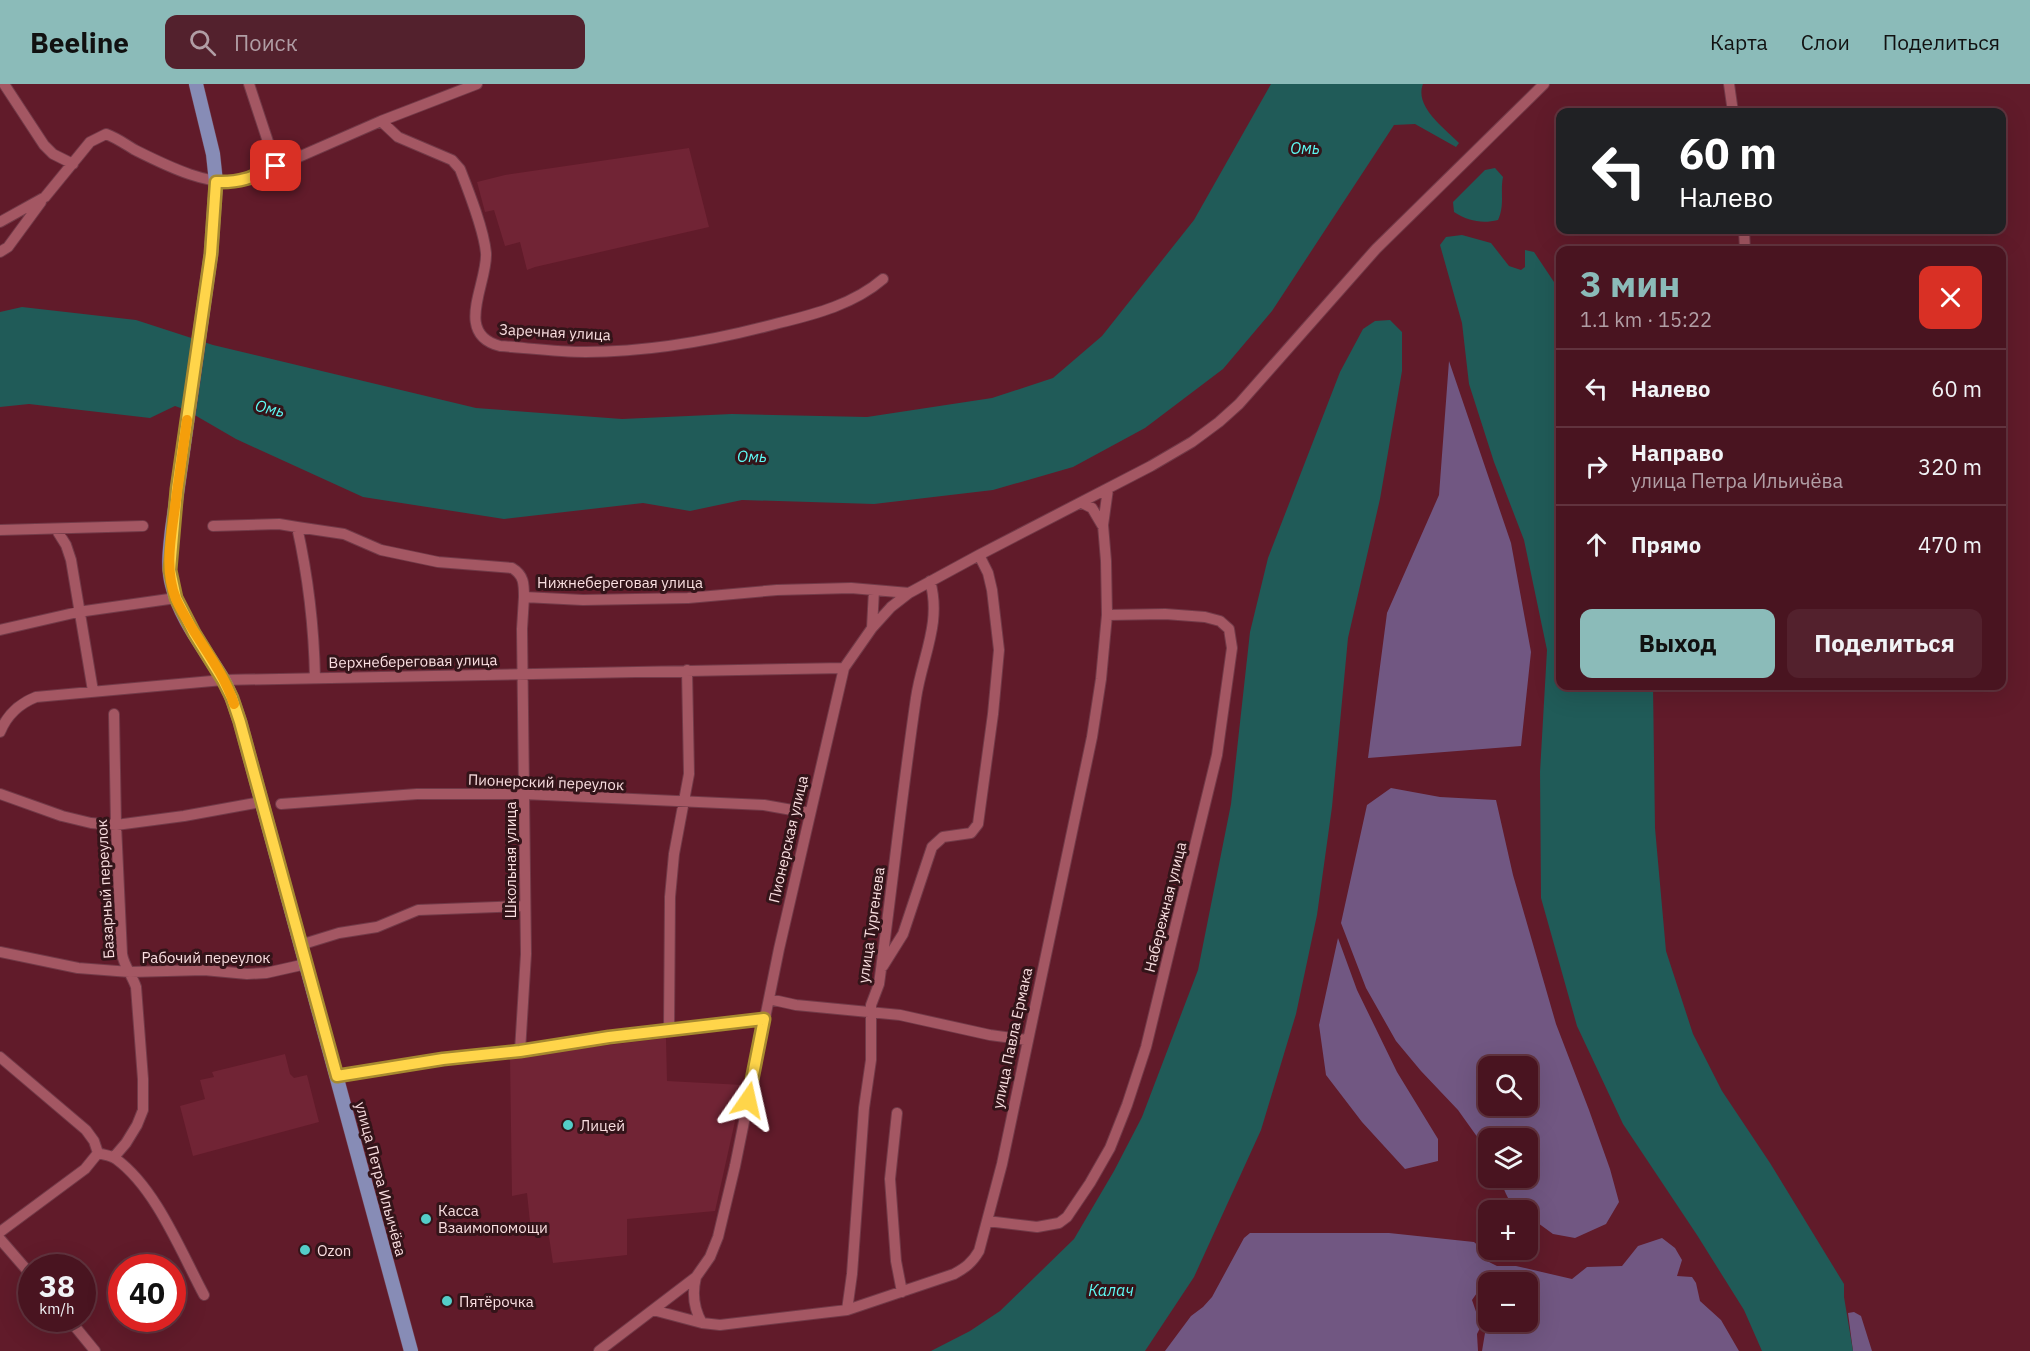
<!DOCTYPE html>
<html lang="ru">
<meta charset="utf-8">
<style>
:root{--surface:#491420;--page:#53212d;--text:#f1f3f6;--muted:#b19ea5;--line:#61333e;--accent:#8bbbb9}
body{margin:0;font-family:"IBM Plex Sans",sans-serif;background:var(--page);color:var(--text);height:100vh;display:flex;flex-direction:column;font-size:22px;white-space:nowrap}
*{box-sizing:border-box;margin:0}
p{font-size:20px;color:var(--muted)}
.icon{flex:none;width:33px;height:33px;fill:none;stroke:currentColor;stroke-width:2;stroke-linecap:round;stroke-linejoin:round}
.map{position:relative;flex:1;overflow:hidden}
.details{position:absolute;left:1556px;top:162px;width:450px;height:444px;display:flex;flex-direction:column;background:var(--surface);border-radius:12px;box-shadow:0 6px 24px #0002,0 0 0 2px var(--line)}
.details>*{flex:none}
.guide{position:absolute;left:1556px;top:24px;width:450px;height:126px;border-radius:12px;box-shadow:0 6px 24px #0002,0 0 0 2px var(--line);background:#202124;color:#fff;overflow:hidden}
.controls{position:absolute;left:1478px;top:972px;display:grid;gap:12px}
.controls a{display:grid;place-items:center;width:60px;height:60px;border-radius:12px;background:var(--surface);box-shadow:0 6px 24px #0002,0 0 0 2px var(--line);font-size:30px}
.speed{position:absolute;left:18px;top:1170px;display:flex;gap:12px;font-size:30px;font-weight:700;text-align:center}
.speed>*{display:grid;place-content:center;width:78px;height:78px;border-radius:50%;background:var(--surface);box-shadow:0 6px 24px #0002,0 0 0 2px var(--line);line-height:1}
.speed small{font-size:15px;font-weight:400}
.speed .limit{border:9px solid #d22;background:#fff;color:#111}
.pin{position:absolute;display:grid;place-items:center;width:51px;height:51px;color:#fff;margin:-26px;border-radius:12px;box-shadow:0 3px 9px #0006}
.me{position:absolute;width:66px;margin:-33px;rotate:11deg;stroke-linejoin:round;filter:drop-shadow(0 0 4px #0008)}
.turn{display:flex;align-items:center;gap:21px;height:126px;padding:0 24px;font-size:27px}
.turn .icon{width:78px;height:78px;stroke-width:2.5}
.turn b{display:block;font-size:42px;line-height:51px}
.round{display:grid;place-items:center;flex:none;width:63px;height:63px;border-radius:12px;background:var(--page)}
.overview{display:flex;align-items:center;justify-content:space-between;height:102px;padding:0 24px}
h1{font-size:36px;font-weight:700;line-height:45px;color:var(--accent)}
.action{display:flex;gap:12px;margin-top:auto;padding:12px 24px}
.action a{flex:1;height:69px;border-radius:12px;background:var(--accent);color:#111;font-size:24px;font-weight:700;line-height:69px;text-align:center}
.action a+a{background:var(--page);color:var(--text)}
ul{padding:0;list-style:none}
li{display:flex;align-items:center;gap:18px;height:78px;padding:0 24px;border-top:2px solid var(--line)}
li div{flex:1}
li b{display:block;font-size:22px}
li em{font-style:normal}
header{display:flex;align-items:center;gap:36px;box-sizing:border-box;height:84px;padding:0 30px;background:var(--accent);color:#111}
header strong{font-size:28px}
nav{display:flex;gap:33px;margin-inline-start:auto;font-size:21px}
.search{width:420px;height:54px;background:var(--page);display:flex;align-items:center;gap:15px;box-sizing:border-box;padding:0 21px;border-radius:12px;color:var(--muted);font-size:22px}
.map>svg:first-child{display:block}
.built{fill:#712435}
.green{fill:#715782;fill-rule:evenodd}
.water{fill:#205b58}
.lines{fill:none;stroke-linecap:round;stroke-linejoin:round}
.minor-casing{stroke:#723a48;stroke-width:12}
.major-casing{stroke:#723a48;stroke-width:15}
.minor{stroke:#a45763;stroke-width:10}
.major{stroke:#878cb6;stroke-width:14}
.route-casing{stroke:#a68a30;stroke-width:15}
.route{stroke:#ffd54a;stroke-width:10}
.slow{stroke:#f59e0b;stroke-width:10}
.poi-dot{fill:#54cdc8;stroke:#331419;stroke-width:2}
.labels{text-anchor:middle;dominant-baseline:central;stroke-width:6;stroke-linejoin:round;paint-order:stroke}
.street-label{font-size:15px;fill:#f9dee0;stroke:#331419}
.poi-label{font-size:15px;fill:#f9dee0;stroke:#331419;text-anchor:start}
.water-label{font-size:16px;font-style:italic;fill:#5efaf4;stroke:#331419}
</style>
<header>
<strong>Beeline</strong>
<div class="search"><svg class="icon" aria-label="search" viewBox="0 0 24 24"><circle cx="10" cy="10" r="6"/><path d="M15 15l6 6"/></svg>Поиск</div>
<nav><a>Карта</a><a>Слои</a><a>Поделиться</a></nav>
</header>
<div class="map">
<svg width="2030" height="1267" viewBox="0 0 2030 1267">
<rect width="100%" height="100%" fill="#611b2a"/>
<path class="built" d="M689,64L709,143L535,183L527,186L520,158L505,162L494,126L485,128L477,98L505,91Z
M666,954L667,997L743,1001L715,1127L627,1135V1171L553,1179L548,1146L531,1148L527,1109L512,1112L510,973Z
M285,970L290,990L294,994L307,991L319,1038L193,1072L180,1022L205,1015L200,996L214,993L212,988Z"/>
<path class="green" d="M1449,277L1511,459L1531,568L1521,662L1368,674L1387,529L1439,411Z
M1391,704L1440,713L1496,716L1513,791L1556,940L1589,1026L1610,1085L1619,1118L1606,1140L1575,1154L1553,1150L1527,1131V1126C1509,1126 1505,1107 1500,1094H1527V1054H1488V1068L1458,1026L1421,987L1396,957L1366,904L1341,839L1367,721ZM1527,982V1022H1488V982Z
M1338,854L1357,906L1397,988L1438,1055V1077L1405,1085L1362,1038L1326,991L1319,941Z
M1250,1149H1389L1474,1158L1482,1165L1483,1175L1497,1182H1516L1572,1195L1587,1183L1622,1182L1638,1162L1662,1154L1675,1164L1682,1176L1677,1192L1692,1193L1696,1199L1700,1217L1721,1236L1739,1267H1482L1488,1231V1238H1527V1198H1488V1204L1479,1206L1472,1216L1481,1242L1477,1250L1478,1267H1165L1191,1232L1203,1223L1212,1213L1244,1154Z
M1854,1228L1861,1232L1872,1267H1853L1848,1229Z"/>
<path class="water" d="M1271,0H1423C1414,23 1445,44 1459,59L1456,63L1415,40L1394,41L1272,227L1223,285L1145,344L1073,383L993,406L874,420L742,416L690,427L643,419L504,435L363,413L236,355L186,326L175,322L150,334L29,320L0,323V228L22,223L136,236L213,261L476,324L622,335L732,330L867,333L992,314L1053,294L1102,252L1194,136Z
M1495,84L1503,93C1500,108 1505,121 1498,136C1482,140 1468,137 1454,128L1453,118L1485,86Z
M1462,151L1491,159L1509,182L1521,186L1525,183V166L1534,168L1554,198L1560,219V602H1653L1655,744L1666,867L1693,950L1722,1007L1770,1079L1844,1200V1213L1853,1267H1762L1744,1226L1697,1151L1623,1040L1577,942L1541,814L1540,688L1547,566L1524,456L1494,378L1469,300L1462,239L1440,161L1446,153Z
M1390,236L1402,248V287L1380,415L1348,554L1332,723L1317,831L1296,930L1261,1046L1194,1193L1145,1267H931L970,1247L1000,1227L1074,1155L1114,1087L1142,1033L1198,886L1231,720L1250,548L1268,474L1340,288L1363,245L1375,237Z"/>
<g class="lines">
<g class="minor-casing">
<path id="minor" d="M4,0L44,61L53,70L73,80
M249,0L276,82
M1729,0L1733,28
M381,37L398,53L452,76L460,85C469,108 484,146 486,169C488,199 453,250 500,262C528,264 557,268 586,268C652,268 716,256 779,239C816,230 854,220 883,195
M0,138L45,113L90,58L106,50C117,54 125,60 135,66C165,81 212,105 246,96L381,37L477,0
M1744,146L1745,166
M0,168L8,163L41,118
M1082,419L1092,424L1102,441
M213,442L279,440L297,443L344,450L381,466L438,478L512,484C524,491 524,500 524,513L583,516L688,514L777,506L851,504L909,509
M297,443C308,492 314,543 315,594
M56,445L66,461L71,476L93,607
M0,446L143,442
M872,544L874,506
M0,546L78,528L176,514
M114,630L116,741L122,870C124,882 132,891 136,903L143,995V1026L137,1041L126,1059L114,1073
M0,648C7,631 18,620 36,613L223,596L844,584
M0,710L62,732L91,739L116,741L184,732L261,718
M281,720L417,710H524L764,721L809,729
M300,861L339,849L377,843L418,826L525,822
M0,868L78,884L130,888L204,886L247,890L266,889L306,880
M883,882L903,850L932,763L943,753L971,749L978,740L993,630L999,566L992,506L988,489L979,471
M769,915L796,921L900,931L990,951L1027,956
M669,946L670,813L674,770L689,690L687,586
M520,967L526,870L522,545L524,513
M0,973L86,1046L94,1057L98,1069
M337,992L443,975L520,967L609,953L764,935
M897,1029L890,1095L896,1177L902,1208
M98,1069C104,1071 111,1071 116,1075C156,1104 181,1168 204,1211
M987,1137L1037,1143L1059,1139L1067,1133L1090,1099L1110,1064L1127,1021L1146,963L1217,671L1232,564L1229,545L1220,537L1205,533L1165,530L1107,531
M0,1148L85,1085L98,1069
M0,1155L32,1192
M696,1193C692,1209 694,1225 702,1239
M653,1226L702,1239L720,1241L847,1226L954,1190C965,1184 972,1179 979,1167L1002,1080L1092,653L1101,595L1107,531L1106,477L1103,441L1108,405
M847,1226L852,1190L864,1024L871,976V921L879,900C892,805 902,709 916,614C922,573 942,539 930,497
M68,1234L95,1267
M599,1267L696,1193L710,1173L718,1153L735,1082L779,865L844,584L872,544L891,523L909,509L979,471L1151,382L1192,358L1219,338L1239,320L1376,165L1544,0"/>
</g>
<g class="major-casing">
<path id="major" d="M196,0L213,70L216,98L211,170L172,445C170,464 167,482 172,501C180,535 205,565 223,595C231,609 235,623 240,638L411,1267"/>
</g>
<use href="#minor" class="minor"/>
<use href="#major" class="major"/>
</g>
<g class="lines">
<g class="route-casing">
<path id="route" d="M276,82C253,93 242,99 216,98L211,170L177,405L170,486L176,514L194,549L223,596L232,614L240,638L337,992L443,975L520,967L609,953L764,935L748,1016"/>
</g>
<use href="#route" class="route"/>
<path class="slow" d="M187,336C183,365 179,394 175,423C171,453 164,486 176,515C192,551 222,582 234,620"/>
</g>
<g class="poi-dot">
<circle cx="568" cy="1041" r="6"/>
<circle cx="426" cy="1135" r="6"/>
<circle cx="305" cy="1166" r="6"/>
<circle cx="447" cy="1217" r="6"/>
</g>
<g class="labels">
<g class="street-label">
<text transform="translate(555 248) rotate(3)">Заречная улица</text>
<text x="620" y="498">Нижнебереговая улица</text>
<text transform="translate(413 577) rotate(-1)">Верхнебереговая улица</text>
<text transform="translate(546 698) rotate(2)">Пионерский переулок</text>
<text transform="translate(788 755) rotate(-77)">Пионерская улица</text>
<text transform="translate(510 776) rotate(-90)">Школьная улица</text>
<text transform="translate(105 805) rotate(-93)">Базарный переулок</text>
<text transform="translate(1165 823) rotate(-76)">Набережная улица</text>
<text transform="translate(871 841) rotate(-82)">улица Тургенева</text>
<text x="206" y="873">Рабочий переулок</text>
<text transform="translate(1012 954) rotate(-78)">улица Павла Ермака</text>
<text transform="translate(381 1095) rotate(75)">улица Петра Ильичёва</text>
</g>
<g class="poi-label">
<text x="580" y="1041">Лицей</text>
<text x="438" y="1126">Касса<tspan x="438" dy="17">Взаимопомощи</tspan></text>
<text x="317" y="1166">Ozon</text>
<text x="459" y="1217">Пятёрочка</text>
</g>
<g class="water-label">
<text x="1305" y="64">Омь</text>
<text transform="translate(270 324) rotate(13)">Омь</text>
<text transform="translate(752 372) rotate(1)">Омь</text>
<text x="1111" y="1206">Калач</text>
</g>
</g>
</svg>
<div class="controls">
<a><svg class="icon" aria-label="search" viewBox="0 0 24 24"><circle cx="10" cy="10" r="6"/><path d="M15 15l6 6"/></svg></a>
<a><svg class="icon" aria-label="layers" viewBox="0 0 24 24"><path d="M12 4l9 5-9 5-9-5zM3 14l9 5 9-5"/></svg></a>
<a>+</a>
<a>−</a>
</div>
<div class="speed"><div>38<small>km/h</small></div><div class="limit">40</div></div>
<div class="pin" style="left:276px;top:82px;background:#d93025"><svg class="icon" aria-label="arrive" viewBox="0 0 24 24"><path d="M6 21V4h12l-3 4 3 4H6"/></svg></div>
<svg class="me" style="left:748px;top:1016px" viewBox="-20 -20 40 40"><path d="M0-17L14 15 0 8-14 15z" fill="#ffd54a" stroke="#fff" stroke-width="4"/></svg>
<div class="guide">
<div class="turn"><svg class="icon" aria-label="left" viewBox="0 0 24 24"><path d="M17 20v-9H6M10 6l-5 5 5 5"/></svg><div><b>60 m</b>Налево</div></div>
</div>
<section class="details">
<div class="overview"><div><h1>3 мин</h1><p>1.1 km · 15:22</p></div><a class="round" style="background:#d93025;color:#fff"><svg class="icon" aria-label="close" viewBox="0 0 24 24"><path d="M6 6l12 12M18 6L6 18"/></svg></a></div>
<ul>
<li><svg class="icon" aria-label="left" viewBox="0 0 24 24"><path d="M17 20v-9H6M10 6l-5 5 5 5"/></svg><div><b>Налево</b></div><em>60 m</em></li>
<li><svg class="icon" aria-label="right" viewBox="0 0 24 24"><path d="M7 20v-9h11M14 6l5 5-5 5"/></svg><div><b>Направо</b><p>улица Петра Ильичёва</p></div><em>320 m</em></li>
<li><svg class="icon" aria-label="ahead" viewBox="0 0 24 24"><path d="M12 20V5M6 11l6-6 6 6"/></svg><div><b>Прямо</b></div><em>470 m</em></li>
</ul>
<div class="action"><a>Выход</a><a>Поделиться</a></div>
</section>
</div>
